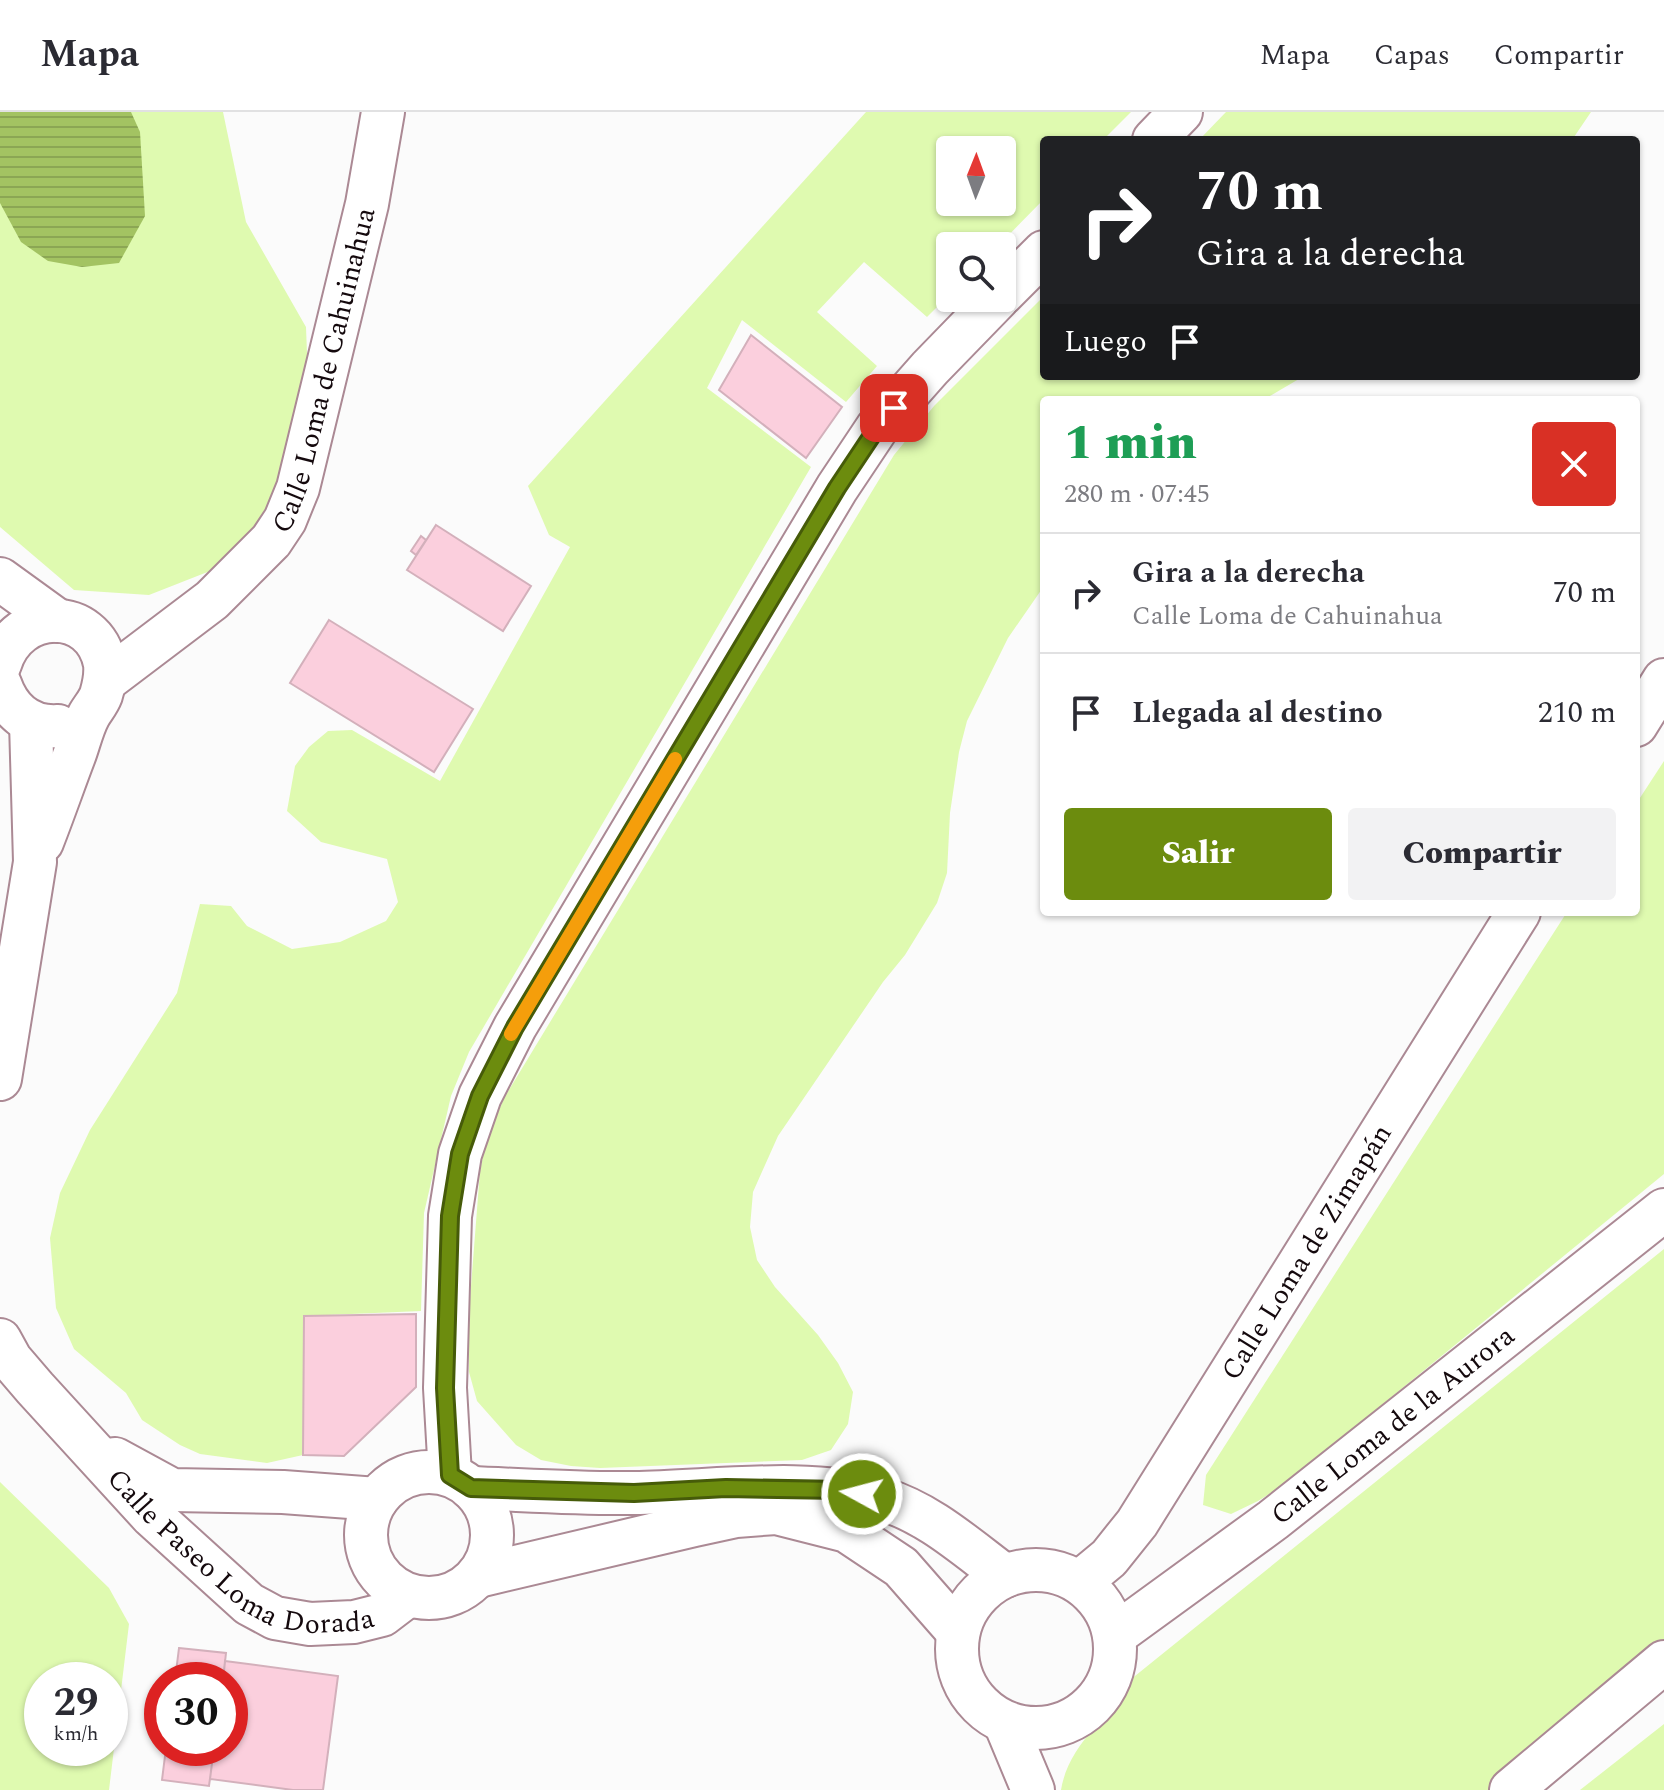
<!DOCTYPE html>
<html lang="es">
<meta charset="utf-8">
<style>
:root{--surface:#fff;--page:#f2f2f3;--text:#2b2b33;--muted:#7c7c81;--line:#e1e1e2;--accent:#6c8c0e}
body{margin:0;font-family:Spectral,serif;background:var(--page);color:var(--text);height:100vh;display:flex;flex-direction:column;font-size:30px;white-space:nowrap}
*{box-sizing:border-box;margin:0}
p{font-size:26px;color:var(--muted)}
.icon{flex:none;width:44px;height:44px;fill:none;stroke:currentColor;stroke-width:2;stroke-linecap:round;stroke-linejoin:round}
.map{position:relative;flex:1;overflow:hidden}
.details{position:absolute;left:1040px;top:284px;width:600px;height:520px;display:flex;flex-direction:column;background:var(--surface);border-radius:8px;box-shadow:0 2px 6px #0004}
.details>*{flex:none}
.banner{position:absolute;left:1040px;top:24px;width:600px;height:244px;border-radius:8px;box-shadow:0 2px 6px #0004;background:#202124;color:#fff;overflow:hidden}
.needle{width:52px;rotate:1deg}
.tools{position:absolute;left:936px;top:24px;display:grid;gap:16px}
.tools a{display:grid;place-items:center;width:80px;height:80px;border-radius:8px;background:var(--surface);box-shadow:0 2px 6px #0004;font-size:40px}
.speed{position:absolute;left:24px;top:1550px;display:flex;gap:16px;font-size:40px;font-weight:700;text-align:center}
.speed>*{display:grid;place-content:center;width:104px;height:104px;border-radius:50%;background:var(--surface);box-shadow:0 2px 6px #0004;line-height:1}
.speed small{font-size:20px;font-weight:400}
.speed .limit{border:12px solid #d22;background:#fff;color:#111}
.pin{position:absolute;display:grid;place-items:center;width:68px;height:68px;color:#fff;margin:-34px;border-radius:16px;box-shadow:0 4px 12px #0006}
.me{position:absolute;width:88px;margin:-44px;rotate:277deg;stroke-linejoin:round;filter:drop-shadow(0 0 6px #0008)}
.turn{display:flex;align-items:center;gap:28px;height:168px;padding:0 24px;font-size:36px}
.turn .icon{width:104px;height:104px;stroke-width:2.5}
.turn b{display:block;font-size:56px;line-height:68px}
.then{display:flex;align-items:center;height:76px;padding:0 24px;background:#0003;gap:16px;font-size:30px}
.round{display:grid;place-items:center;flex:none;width:84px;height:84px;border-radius:8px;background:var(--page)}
.head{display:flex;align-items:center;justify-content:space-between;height:136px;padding:0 24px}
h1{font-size:48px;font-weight:800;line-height:60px;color:#1e9e55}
.primary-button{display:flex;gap:16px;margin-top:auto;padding:16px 24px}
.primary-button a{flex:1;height:92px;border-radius:8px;background:var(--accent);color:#fff;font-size:32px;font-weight:800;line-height:92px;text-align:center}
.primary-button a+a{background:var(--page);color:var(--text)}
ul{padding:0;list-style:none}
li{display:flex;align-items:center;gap:24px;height:120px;padding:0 24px;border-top:2px solid var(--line)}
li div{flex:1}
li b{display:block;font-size:30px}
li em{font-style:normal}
header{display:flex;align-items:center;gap:48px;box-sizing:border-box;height:112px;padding:0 40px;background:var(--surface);border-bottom:2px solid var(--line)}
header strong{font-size:38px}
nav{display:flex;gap:44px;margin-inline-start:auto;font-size:28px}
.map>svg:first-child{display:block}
.grass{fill:#dffab0;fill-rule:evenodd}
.water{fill:url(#water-rules)}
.building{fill:#fbcfdd;stroke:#d3b0bb;stroke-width:2}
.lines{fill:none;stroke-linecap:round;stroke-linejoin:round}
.minor-casing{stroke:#ab8994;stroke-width:46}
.minor{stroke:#fff;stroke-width:42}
.route-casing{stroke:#465b09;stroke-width:20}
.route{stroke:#6c8c0e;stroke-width:14}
.slow{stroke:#f59e0b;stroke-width:14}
.labels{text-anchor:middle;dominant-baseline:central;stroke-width:7;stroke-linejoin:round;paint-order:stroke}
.street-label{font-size:28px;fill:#14090d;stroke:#fff}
</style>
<header>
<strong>Mapa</strong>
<nav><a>Mapa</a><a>Capas</a><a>Compartir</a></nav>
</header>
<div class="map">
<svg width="1664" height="1678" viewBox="0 0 1664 1678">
<defs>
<pattern id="water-rules" width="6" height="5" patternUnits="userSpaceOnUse" patternTransform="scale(2)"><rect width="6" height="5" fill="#a3c362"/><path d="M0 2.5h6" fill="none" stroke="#8ba654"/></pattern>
</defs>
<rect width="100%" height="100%" fill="#fbfbfb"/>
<path class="grass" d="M0,0H223L246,110L306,215L309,294L285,387L238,448L149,483L74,478L0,415Z
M866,0H1131L1103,28H1044V87L998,134H950V182L927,205L864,150L817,200L877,254L846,290L742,208L707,276L811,355L469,940L451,984L424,1101L421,1199L304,1204L303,1343L267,1351L200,1342L180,1333L142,1308L126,1281L74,1237L56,1196L50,1126L60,1081L90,1018L177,881L200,792L231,794L247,814L292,837L340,830L386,809L398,790L387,747L321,730L287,699L295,654L309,635L328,619L352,618L440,669L570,435L549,423L528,374ZM950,38H1002V90H950Z
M1226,0H1591L1572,28H1199Z
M1044,184V264H1304L1263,288H1044V474L1008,526L967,609L959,640L950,701L947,761L937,791L905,843L883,870L778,1024L753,1080L750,1115L757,1148L775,1175L818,1223L838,1251L853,1280L848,1312L831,1338L802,1348L600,1356L571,1354L541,1348L516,1333L477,1289L469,1260V1200L480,1059L486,1029L504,986L894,343L934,294Z
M1664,649V1062L1285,1372L1258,1389L1231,1402L1203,1393L1206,1363L1567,800H1636V692Z
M1664,1137V1536L1496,1678H1061C1069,1630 1109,1608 1130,1568Z
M0,1370L109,1476L129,1512L109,1678H0ZM110,1568V1636H42V1568Z
M1664,1612V1678H1580Z"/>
<path class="water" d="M0,0H131L140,20L145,104L119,151L82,155L48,149L21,130L0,91Z"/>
<path class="building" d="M751,223L842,295L806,346L719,278Z
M436,413L531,474L503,519L407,458Z
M421,424L426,428L416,443L411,439Z
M329,508L473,597L434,660L290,571Z
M416,1202V1275L344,1344L303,1343L304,1204Z
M179,1536L226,1541L223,1568H175Z
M225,1549L338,1564L323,1678H293L210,1667L214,1636H230V1568H223Z
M166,1636H214L209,1674L162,1668Z"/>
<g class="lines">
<g class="minor-casing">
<g id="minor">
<path d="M1154,28L1181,0"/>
<path d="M1002,182L1044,140"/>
<path d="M0,467L58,509"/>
<path d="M0,552C17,495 94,494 105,552C106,562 104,573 101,583C98,591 93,596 89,603C82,616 79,631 74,644C63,673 53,702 42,730"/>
<path id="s1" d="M105,569L212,488L271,429L285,408L298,376L367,92L383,0"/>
<path d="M0,572C9,598 29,616 58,614"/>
<path d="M1636,613L1664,568"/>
<path d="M0,967L35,750L31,610"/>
<path id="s2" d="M0,1228L11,1248L35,1276L152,1404L249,1492L275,1506L310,1512L354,1510L382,1503L407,1484"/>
<path d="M115,1347L172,1378L283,1380L377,1387"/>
<circle cx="429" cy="1423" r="63"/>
<path d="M450,1363L445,1276L450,1104L460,1042L480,984L515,915L837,376L877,316L930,256L998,186"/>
<path d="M471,1376C525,1378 580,1382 634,1381C712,1380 808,1365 882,1387C929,1401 966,1435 1005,1464"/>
<circle cx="1036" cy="1537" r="79"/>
<path d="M478,1464L694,1413L736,1404L776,1401L847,1419L901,1455L958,1520"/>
<path id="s3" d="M1080,1470L1109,1446L1137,1411L1519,800"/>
<path id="s4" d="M1115,1523L1273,1408L1664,1098"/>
<path d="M1005,1611L1033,1678"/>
<path d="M1511,1678L1664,1550"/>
</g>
</g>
<use href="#minor" class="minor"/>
</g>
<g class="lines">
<g class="route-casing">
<path id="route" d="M862,1382L841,1378L726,1376L634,1381L471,1376L450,1363L445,1276L450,1104L460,1042L480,984L515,915L837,376L877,316L894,296"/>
</g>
<use href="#route" class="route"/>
<path class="slow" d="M511,922L675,647"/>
</g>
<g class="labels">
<g class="street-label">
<text stroke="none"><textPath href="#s1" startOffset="398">Calle Loma de Cahuinahua</textPath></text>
<text stroke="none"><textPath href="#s3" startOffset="402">Calle Loma de Zimapán</textPath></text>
<text stroke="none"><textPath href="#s4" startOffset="348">Calle Loma de la Aurora</textPath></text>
<text stroke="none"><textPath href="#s2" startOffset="334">Calle Paseo Loma Dorada</textPath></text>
</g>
</g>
</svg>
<div class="tools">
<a><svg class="needle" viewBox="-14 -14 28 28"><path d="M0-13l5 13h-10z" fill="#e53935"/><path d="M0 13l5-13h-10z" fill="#7c7c81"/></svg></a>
<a><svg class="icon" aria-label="search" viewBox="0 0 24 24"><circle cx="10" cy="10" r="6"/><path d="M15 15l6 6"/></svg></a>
</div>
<div class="speed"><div>29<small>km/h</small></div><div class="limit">30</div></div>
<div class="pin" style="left:894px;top:296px;background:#d93025"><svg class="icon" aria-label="arrive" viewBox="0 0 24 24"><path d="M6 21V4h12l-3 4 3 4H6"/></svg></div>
<svg class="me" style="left:862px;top:1382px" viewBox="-20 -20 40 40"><circle r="17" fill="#6c8c0e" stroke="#fff" stroke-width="3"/><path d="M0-11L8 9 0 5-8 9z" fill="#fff"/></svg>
<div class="banner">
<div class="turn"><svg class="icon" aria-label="right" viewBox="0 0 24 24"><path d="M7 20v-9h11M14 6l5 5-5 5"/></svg><div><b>70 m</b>Gira a la derecha</div></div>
<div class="then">Luego<svg class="icon" aria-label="arrive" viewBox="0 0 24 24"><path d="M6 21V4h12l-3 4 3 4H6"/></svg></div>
</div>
<section class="details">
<div class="head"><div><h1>1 min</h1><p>280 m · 07:45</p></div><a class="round" style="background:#d93025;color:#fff"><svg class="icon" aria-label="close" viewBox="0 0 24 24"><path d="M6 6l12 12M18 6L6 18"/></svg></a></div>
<ul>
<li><svg class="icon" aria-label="right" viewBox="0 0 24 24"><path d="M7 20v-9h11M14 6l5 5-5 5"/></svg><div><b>Gira a la derecha</b><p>Calle Loma de Cahuinahua</p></div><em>70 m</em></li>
<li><svg class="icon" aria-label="arrive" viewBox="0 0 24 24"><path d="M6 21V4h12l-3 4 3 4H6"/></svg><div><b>Llegada al destino</b></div><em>210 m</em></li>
</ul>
<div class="primary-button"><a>Salir</a><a>Compartir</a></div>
</section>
</div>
